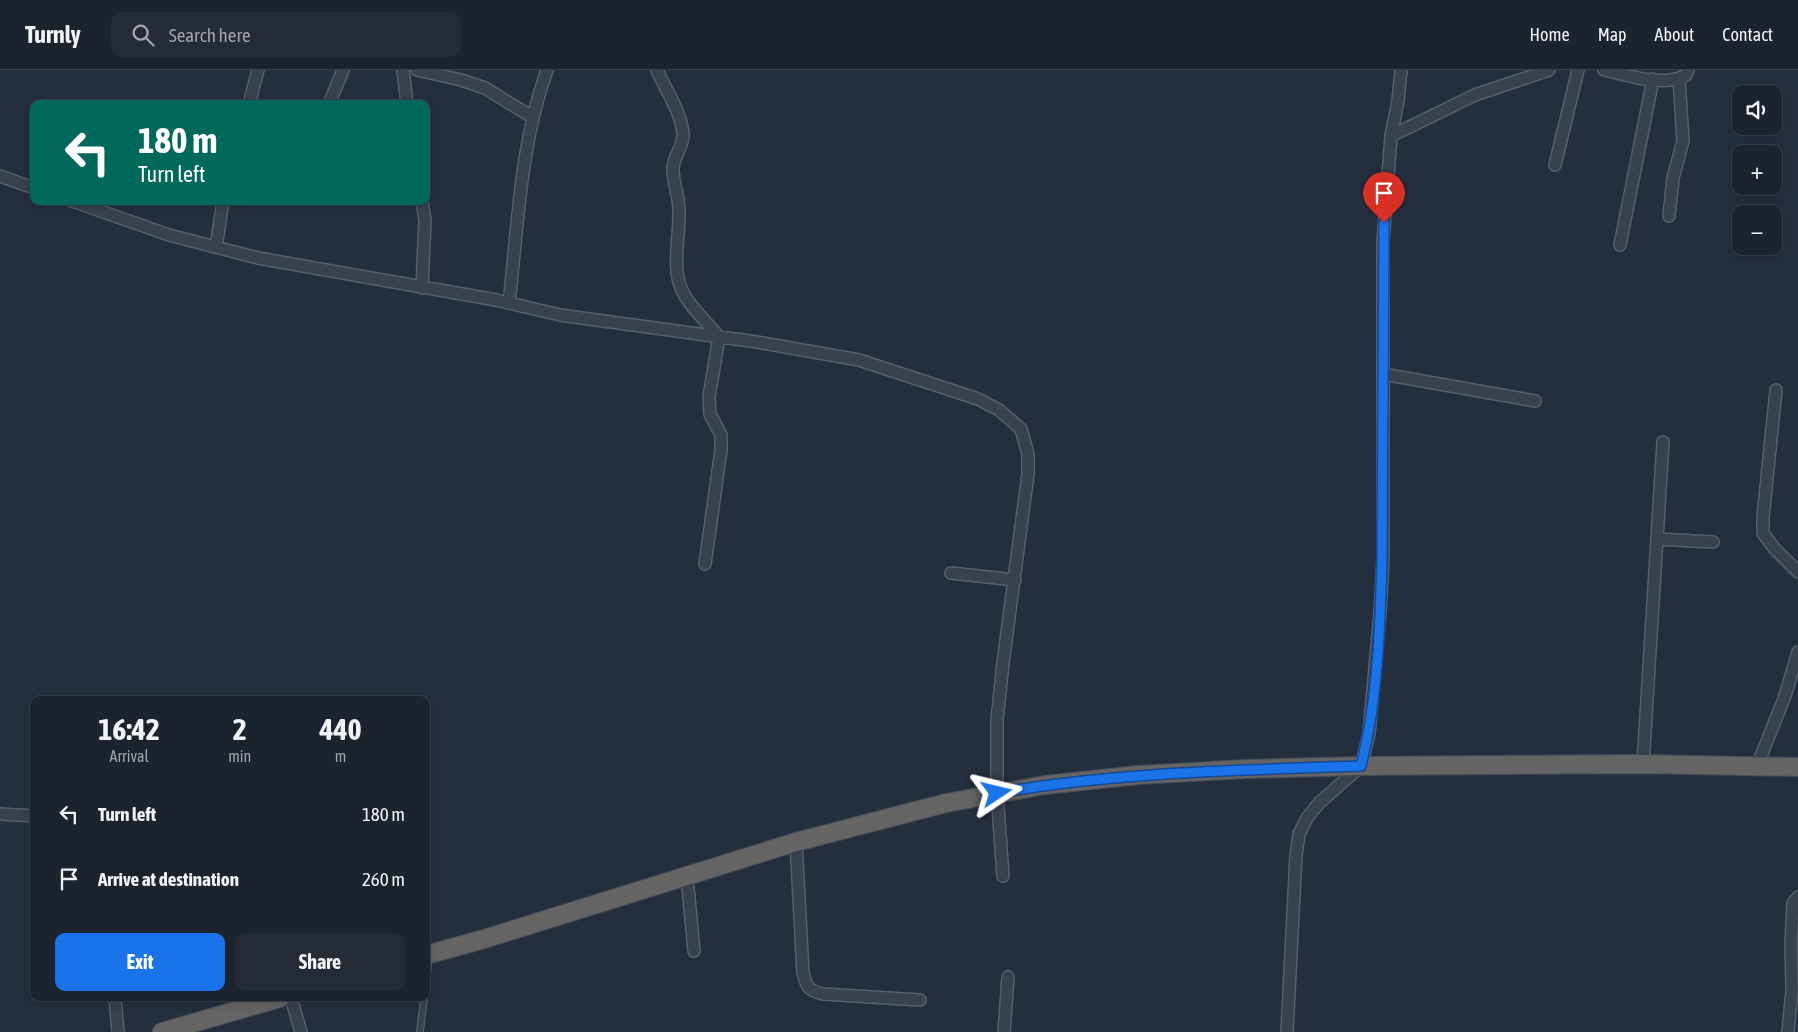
<!DOCTYPE html>
<meta charset="utf-8">
<style>
:root{--surface:#1b232e;--page:#242b36;--text:#f1f3f6;--muted:#a0a4aa;--line:#39404a;--accent:#1a73e8}
body{margin:0;font-family:"Asap Condensed",sans-serif;background:var(--page);color:var(--text);height:100vh;display:flex;flex-direction:column;font-size:19px;white-space:nowrap}
*{box-sizing:border-box;margin:0}
p{font-size:16px;color:var(--muted)}
.icon{flex:none;width:28px;height:28px;fill:none;stroke:currentColor;stroke-width:2;stroke-linecap:round;stroke-linejoin:round}
.map{position:relative;flex:1;overflow:hidden}
.side{position:absolute;left:30px;top:626px;width:400px;height:305px;display:flex;flex-direction:column;background:var(--surface);border-radius:10px;box-shadow:0 2px 12px #0003,0 0 0 1px var(--line)}
.side>*{flex:none}
.hud{position:absolute;left:30px;top:30px;width:400px;height:105px;border-radius:10px;box-shadow:0 2px 12px #0003,0 0 0 1px var(--line);background:#00695c;color:#fff;overflow:hidden}
.buttons{position:absolute;left:1732px;top:15px;display:grid;gap:10px}
.buttons a{display:grid;place-items:center;width:50px;height:50px;border-radius:10px;background:var(--surface);box-shadow:0 2px 12px #0003,0 0 0 1px var(--line);font-size:25px}
.pin{position:absolute;display:grid;place-items:center;width:42px;height:42px;color:#fff;margin:-51px -21px;border-radius:50% 50% 50% 0;rotate:-45deg;box-shadow:0 0 5px #0007}
.pin .icon{rotate:45deg}
.me{position:absolute;width:55px;margin:-28px;rotate:80deg;stroke-linejoin:round;filter:drop-shadow(0 0 4px #0008)}
.turn{display:flex;align-items:center;gap:18px;height:105px;padding:0 25px;font-size:22px}
.turn .icon{width:65px;height:65px;stroke-width:2.5}
.turn b{display:block;font-size:35px;line-height:42px}
.eta{display:flex;justify-content:space-evenly;align-items:center;height:85px;text-align:center}
.eta b{font-size:30px;font-weight:700;line-height:35px}
.primary-button{display:flex;gap:10px;margin-top:auto;padding:10px 25px}
.primary-button a{flex:1;height:58px;border-radius:10px;background:var(--accent);color:#fff;font-size:20px;font-weight:700;line-height:58px;text-align:center}
.primary-button a+a{background:var(--page);color:var(--text)}
ul{padding:0;list-style:none}
li{display:flex;align-items:center;gap:15px;height:65px;padding:0 25px}
li div{flex:1}
li b{display:block;font-size:19px}
li em{font-style:normal}
header{display:flex;align-items:center;gap:30px;box-sizing:border-box;height:70px;padding:0 25px;background:var(--surface);border-bottom:1px solid var(--line)}
header strong{font-size:24px}
nav{display:flex;gap:28px;margin-inline-start:auto;font-size:18px}
.search{width:350px;height:45px;background:var(--page);display:flex;align-items:center;gap:12px;box-sizing:border-box;padding:0 18px;border-radius:10px;color:var(--muted);font-size:19px}
.map>svg:first-child{display:block}
.lines{fill:none;stroke-linecap:round;stroke-linejoin:round}
.service-casing{stroke:#565f6c;stroke-width:8}
.minor-casing{stroke:#565f6c;stroke-width:14}
.trunk-casing{stroke:#434c59;stroke-width:20}
.service{stroke:#38414e;stroke-width:5.5}
.minor{stroke:#38414e;stroke-width:11}
.trunk{stroke:#656462;stroke-width:18}
.route-casing{stroke:#114b97;stroke-width:12}
.route{stroke:#1a73e8;stroke-width:9}
</style>
<header>
<strong>Turnly</strong>
<div class="search"><svg class="icon" aria-label="search" viewBox="0 0 24 24"><circle cx="10" cy="10" r="6"/><path d="M15 15l6 6"/></svg>Search here</div>
<nav><a>Home</a><a>Map</a><a>About</a><a>Contact</a></nav>
</header>
<div class="map">
<svg width="1798" height="962" viewBox="0 0 1798 962">
<rect width="100%" height="100%" fill="#242f3e"/>
<g class="lines">
<g class="service-casing">
<path id="service" d="M426,911L429,886
M420,962L424,928"/>
</g>
<g class="minor-casing">
<path id="minor" d="M403,0L407,34
M417,0L461,10L485,18L532,47
M657,0C666,21 680,39 683,63C684,77 673,86 673,99C673,113 679,126 679,140C680,161 673,193 679,212C685,234 706,250 719,267L709,327L710,344L721,365V380L705,494
M1604,0C1628,5 1663,18 1686,5L1688,0
M249,34L258,0
M329,34L343,0
M1391,66L1475,25L1549,0
M1555,95L1578,0
M0,106L34,118
M72,131L169,165L258,188L496,230L560,245L757,272L859,290L978,329L999,340L1021,359L1028,384V404L1003,593L997,650V723L1003,806
M1669,146L1673,108L1683,71L1679,8
M1620,175L1653,9
M216,177L223,131
M422,218L425,150L422,131
M509,233C518,155 520,75 547,0
M1383,304L1535,331
M1776,320L1763,447V463L1774,478L1798,502
M1657,469L1713,472
M951,503L1015,510
M1643,694L1663,372
M1757,696L1785,626L1798,582
M0,744L34,746
M796,772L803,903C807,918 808,920 823,924L920,930
M687,807L694,881
M115,928L118,962
M291,928L301,962
M1004,962L1008,907
M1287,962L1296,785L1299,764L1307,748L1319,733L1361,696L1369,664L1380,543L1383,489V172L1391,66L1398,31L1401,0
M1788,962L1792,920L1791,874L1793,833L1798,827"/>
</g>
<g class="trunk-casing">
<path id="trunk" d="M426,885L484,869L796,772L946,733L1045,715L1138,705L1246,699L1361,696L1643,694L1798,697
M162,962L280,928"/>
</g>
<use href="#service" class="service"/>
<use href="#minor" class="minor"/>
<use href="#trunk" class="trunk"/>
</g>
<g class="lines">
<g class="route-casing">
<path id="route" d="M997,723C1118,702 1239,700 1361,696C1378,629 1380,558 1382,489L1384,153"/>
</g>
<use href="#route" class="route"/>
</g>
</svg>
<div class="buttons">
<a><svg class="icon" aria-label="sound" viewBox="0 0 24 24"><path d="M4 9h4l5-4v14l-5-4H4zM17 9q2 3 0 6"/></svg></a>
<a>+</a>
<a>−</a>
</div>
<div class="pin" style="left:1384px;top:153px;background:#d93025"><svg class="icon" aria-label="arrive" viewBox="0 0 24 24"><path d="M6 21V4h12l-3 4 3 4H6"/></svg></div>
<svg class="me" style="left:997px;top:723px" viewBox="-20 -20 40 40"><path d="M0-17L14 15 0 8-14 15z" fill="#1a73e8" stroke="#fff" stroke-width="4"/></svg>
<div class="hud">
<div class="turn"><svg class="icon" aria-label="left" viewBox="0 0 24 24"><path d="M17 20v-9H6M10 6l-5 5 5 5"/></svg><div><b>180 m</b>Turn left</div></div>
</div>
<section class="side">
<div class="eta">
<div><b>16:42</b><p>Arrival</p></div>
<div><b>2</b><p>min</p></div>
<div><b>440</b><p>m</p></div>
</div>
<ul>
<li><svg class="icon" aria-label="left" viewBox="0 0 24 24"><path d="M17 20v-9H6M10 6l-5 5 5 5"/></svg><div><b>Turn left</b></div><em>180 m</em></li>
<li><svg class="icon" aria-label="arrive" viewBox="0 0 24 24"><path d="M6 21V4h12l-3 4 3 4H6"/></svg><div><b>Arrive at destination</b></div><em>260 m</em></li>
</ul>
<div class="primary-button"><a>Exit</a><a>Share</a></div>
</section>
</div>
